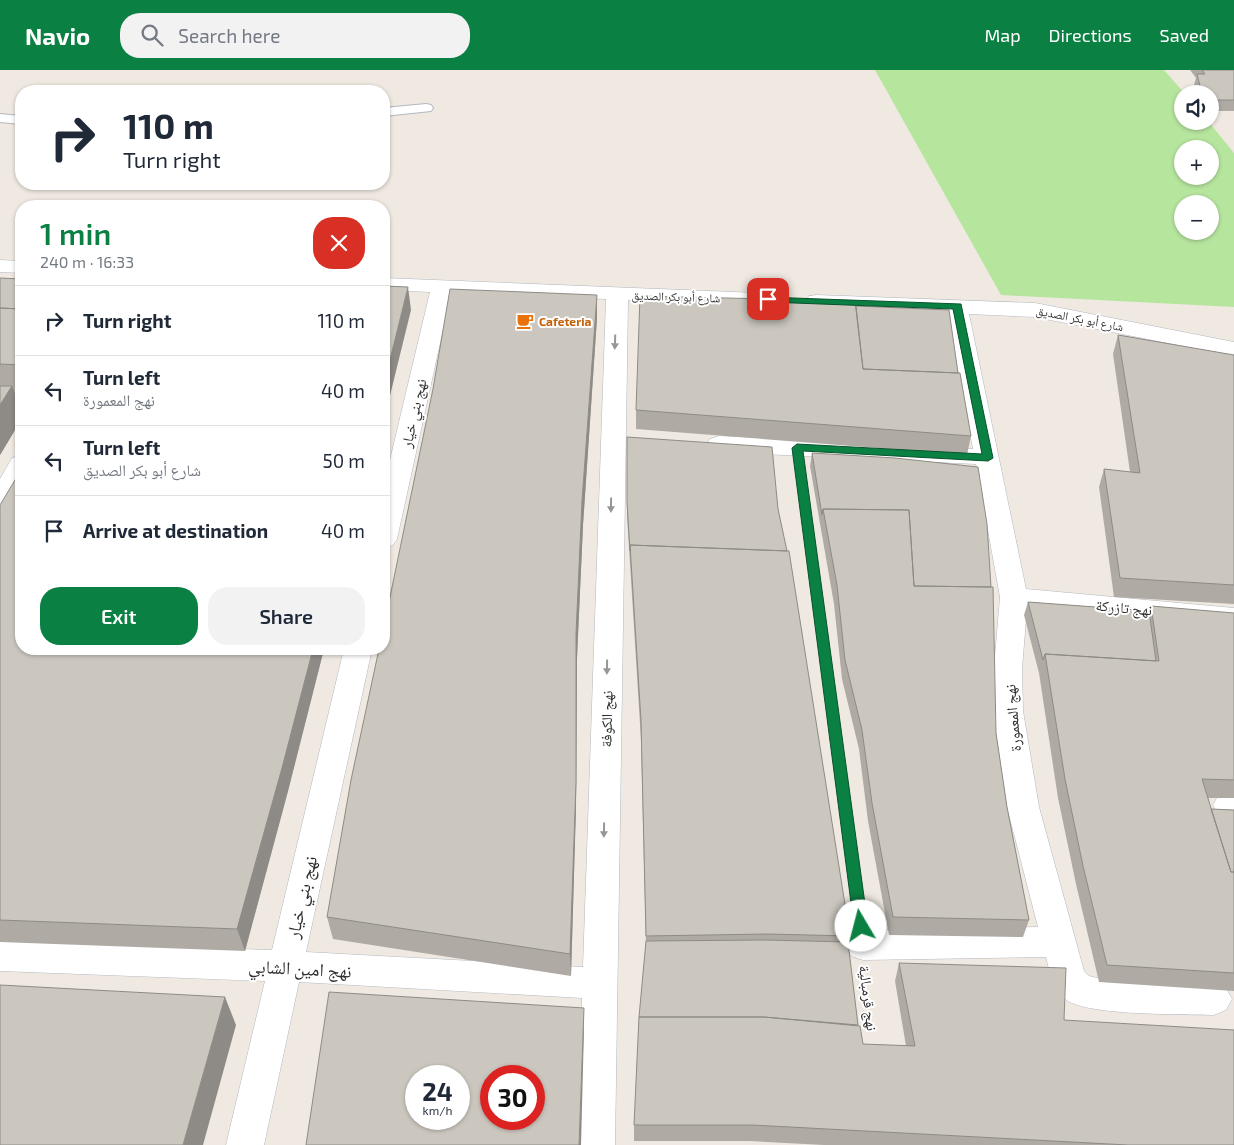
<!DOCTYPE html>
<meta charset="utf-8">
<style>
:root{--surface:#fff;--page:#f2f2f3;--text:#1f2937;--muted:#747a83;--line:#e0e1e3;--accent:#0b8043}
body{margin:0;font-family:"Exo 2","Noto Naskh Arabic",sans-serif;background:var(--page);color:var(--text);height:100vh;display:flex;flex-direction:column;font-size:19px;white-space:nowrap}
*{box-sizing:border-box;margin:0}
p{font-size:16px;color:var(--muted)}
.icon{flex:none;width:28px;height:28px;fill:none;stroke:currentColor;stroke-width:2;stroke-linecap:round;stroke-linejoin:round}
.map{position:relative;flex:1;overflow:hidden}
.details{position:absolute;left:15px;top:130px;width:375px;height:455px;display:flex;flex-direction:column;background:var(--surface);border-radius:20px;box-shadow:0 1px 4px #0004}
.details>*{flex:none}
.banner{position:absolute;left:15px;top:15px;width:375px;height:105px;border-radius:20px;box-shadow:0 1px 4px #0004;background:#fff;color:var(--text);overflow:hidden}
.buttons{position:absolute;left:1174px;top:15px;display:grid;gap:10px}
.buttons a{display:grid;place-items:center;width:45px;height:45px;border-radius:50%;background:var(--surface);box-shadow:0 1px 4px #0004;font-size:25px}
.speed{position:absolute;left:405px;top:995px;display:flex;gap:10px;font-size:25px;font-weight:700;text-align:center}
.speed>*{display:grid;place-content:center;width:65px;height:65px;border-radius:50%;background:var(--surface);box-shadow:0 1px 4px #0004;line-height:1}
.speed small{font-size:12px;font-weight:400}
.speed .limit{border:8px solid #d22;background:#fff;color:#111}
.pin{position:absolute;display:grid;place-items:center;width:42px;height:42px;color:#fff;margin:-21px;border-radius:10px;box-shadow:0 2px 8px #0006}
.me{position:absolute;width:55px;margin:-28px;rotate:352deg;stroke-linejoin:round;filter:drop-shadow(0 0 4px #0008)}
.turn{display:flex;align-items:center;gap:18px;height:105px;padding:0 25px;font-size:22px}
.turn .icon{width:65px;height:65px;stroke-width:2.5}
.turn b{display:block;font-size:35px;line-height:42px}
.round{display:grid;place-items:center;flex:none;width:52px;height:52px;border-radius:20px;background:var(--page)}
.summary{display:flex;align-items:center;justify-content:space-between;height:85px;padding:0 25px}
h1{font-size:30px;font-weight:600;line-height:38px;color:var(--accent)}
.action{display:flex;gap:10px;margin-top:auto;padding:10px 25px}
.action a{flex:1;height:58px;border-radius:20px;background:var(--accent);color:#fff;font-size:20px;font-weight:600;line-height:58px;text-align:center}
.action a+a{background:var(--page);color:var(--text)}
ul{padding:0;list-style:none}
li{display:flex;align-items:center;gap:15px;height:70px;padding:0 25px;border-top:1px solid var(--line)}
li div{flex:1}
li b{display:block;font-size:19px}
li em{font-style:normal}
header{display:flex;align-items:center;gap:30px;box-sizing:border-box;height:70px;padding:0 25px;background:var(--accent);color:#fff}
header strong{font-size:24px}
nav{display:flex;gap:28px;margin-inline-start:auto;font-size:18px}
.search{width:350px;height:45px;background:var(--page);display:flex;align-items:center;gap:12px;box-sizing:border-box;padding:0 18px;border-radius:20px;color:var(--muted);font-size:19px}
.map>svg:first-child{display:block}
.green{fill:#b6e59e;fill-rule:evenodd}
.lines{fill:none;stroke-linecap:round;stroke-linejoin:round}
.lane-casing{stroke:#b4b7c1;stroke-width:2}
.street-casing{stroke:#b4b7c1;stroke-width:1}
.lane{fill:#fff;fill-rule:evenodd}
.street{fill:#fff;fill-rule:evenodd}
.wall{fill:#afaba4}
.shaded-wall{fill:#8e8b86}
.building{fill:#cbc7bf;stroke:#8e8b86;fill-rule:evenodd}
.oneway{fill:#969696}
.route{fill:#0b8043;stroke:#07532c}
.labels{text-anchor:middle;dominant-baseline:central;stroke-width:4;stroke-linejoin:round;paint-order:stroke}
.far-street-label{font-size:12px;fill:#2e2e2e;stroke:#fff}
.far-food-label{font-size:12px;font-weight:bold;fill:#c56008;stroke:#fff;text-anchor:start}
.street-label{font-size:15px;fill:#2e2e2e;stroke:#fff}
.near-street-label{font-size:18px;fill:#2e2e2e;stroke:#fff}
</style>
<header>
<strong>Navio</strong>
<div class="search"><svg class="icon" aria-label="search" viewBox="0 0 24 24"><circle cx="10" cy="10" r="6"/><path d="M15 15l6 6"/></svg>Search here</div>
<nav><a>Map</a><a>Directions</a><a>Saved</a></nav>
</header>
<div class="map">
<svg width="1234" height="1075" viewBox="0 0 1234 1075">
<rect width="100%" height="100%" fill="#efe9e1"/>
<path class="green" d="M875,0H1164L1185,24H1182V51H1208L1234,83V237L1001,225ZM1182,79H1210V106H1182ZM1182,134H1210V161H1182Z"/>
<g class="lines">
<g class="lane-casing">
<path id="lane" d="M426,34L431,35L433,38L431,41L384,46V38Z
M0,44L21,46V54L0,52Z"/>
</g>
<g class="street-casing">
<path id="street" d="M0,190L21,191V203L0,202Z
M384,208L759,223L767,224L770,229L767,234L759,235L628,230L615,1075H577L582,928L299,912L264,1075H226L265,911L0,901V871L272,880L344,579H372L306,882L583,897L606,229L451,223L397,469L393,475L384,478V415L430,222L384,220Z
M817,225L1035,233L1234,272V286L1035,247L969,244L1026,519L1234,538V558L1027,538L1022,598L1023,641L1039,737L1084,901L1089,906L1097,908L1214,913L1226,918L1232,929L1226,940L1214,945C1184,944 1085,946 1065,929C1052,918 1050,902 1046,887L863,890L851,886L846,875L851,864L863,860L1038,857L1007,737L993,641L994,598L1000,527L976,394L719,382L710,379L707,374L710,369L719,366L973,379L947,243L809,236L806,231L809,226Z
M0,325L21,326V340L0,339Z
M21,386V415L9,436L0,438V409L12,388Z
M1229,722H1234V748L1218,744L1213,735L1218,726Z"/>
</g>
<use href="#lane" class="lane"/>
<use href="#street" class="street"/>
</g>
<path class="wall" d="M1190,0H1234V41H1210V24H1196L1194,15L1196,8Z
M0,208L21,209V324H15L21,340V350L0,385Z
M597,225V248L583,455L577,588L576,736L571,906L333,869L327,847Z
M856,236L958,303L971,366L967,385L636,359V340Z
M1118,265L1234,285V534L1114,527L1099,417L1104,399L1130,402L1113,284Z
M627,367L778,439L850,866L848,872L858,955L863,974L906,976L895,911L899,893L1064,950L1234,1075H824L749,1071H634V1055L646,877L641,670L627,445Z
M812,383L996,663L1007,737L1029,850L1023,867L889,865L868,751L859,679L842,609L834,534L810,396Z
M0,435L21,579H324L288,721L245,881L0,872Z
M1028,532L1149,541L1151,536L1234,543V728H1208L1211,739L1234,740V921L1099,912L1076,814L1058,728L1039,603L1024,545Z"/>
<path class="shaded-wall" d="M408,217L411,240L384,350V314Z
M597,225V248L583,455L577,588L576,736L571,906L570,884L576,564L582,431Z
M12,316L21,340V350L0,385V335Z
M313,579H324L288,721L245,881L237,859Z
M225,927L236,955L203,1075H183Z
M584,938V959L581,1075H579Z"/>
<path class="building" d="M1202,0H1234V30H1210V24H1202L1197,4H1205Z
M0,208L21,209V239L0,238Z
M384,216L408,217L384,314Z
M450,219L597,225L582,431L576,564V713L570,884L327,847L351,710L379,579H384V556L433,319Z
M640,226L855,231L863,299L960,303L971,366L636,340Z
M856,236L949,240L958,303L863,299Z
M0,238L21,239V295L0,294Z
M1118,265L1234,285V515L1120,508L1104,399L1140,403Z
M0,316H12L0,335Z
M627,367L772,377L778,439L787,481L630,475V481L627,432Z
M812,383L895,388L978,397L987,454L991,517L914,516L909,440L823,439L822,445Z
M21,400V579H313L282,698L237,859L0,850V435Z
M823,439L909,440L914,516L993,517L996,663L1007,737L1029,850L893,847L872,733L862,660L845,590L837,515Z
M630,475L789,481L850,866L767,864L646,866L641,651Z
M1028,532L1149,541L1156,591L1045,584L1043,590Z
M1151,536L1234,543V710L1202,709L1231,802H1234V903L1107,895L1083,796L1065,709L1045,584L1159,591Z
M1211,739L1234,740V802H1231Z
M766,870L848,872L858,955L764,947H639L646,871Z
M899,893L1066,898L1064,950L1234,960V1075H1128L752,1055H634L639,947H764L860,956L863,974L915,976Z
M0,915L225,927L183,1075H0Z
M329,922L584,938L579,1075H306ZM416,1006H459V1049H416ZM491,1006H534V1049H491Z"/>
<defs><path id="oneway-solid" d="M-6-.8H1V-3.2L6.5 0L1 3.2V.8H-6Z" transform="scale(1.25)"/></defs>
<g class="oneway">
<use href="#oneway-solid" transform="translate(615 272) rotate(92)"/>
<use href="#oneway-solid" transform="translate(611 435) rotate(91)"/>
<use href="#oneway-solid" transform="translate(607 597) rotate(91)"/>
<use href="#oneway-solid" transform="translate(604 760) rotate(91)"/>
</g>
<path class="route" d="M765,227L961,234L993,388L988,391L803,381L868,856L866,860L861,862L856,860L854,856L792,378L797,374L982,384L953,239L768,232L765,231Z"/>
<defs>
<g id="cafe-bare" transform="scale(1.35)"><path d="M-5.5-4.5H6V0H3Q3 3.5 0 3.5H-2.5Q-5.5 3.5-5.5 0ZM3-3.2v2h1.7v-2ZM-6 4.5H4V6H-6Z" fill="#e8710a" stroke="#fff" stroke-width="2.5" paint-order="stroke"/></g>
</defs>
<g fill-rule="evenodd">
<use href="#cafe-bare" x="525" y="251"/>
</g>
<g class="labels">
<g class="far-street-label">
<text transform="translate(676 226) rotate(2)">شارع أبو بكر الصديق</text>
<text transform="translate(1080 248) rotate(11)">شارع أبو بكر الصديق</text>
</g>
<g class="far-food-label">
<text x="539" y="251">Cafeteria</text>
</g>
<g class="street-label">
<text transform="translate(413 343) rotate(-77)">نهج بني خيار</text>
<text transform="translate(1124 537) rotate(5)">نهج تازركة</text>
<text transform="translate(1012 648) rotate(-95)">نهج المعمورة</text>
<text transform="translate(606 649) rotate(-89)">نهج الكوفة</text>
<text transform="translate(869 928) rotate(83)">نهج قرمبالية</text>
</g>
<g class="near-street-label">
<text transform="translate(301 827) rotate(-77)">نهج بني خيار</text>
<text transform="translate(300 898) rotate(3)">نهج امين الشابي</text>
</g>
</g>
</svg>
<div class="buttons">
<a><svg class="icon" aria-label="sound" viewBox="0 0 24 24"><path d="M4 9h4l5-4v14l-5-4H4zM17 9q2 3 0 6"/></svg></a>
<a>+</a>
<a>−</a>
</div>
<div class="speed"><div>24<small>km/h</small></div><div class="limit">30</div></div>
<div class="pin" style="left:768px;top:229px;background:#d93025"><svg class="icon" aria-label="arrive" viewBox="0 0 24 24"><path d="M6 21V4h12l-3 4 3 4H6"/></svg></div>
<svg class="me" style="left:861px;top:856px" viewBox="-20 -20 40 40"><circle r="19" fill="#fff"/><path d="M0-13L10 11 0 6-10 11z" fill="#0b8043"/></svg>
<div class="banner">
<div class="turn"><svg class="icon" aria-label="right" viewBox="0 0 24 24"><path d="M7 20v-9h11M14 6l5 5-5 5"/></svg><div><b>110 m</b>Turn right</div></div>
</div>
<section class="details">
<div class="summary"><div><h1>1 min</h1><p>240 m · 16:33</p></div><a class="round" style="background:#d93025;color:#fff"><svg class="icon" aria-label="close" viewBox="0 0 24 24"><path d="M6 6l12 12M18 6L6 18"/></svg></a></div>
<ul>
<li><svg class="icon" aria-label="right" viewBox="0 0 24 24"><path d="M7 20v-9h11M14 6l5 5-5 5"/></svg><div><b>Turn right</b></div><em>110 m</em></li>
<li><svg class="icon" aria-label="left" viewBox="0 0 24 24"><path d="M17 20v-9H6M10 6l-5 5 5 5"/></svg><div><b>Turn left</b><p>نهج المعمورة</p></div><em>40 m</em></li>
<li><svg class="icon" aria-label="left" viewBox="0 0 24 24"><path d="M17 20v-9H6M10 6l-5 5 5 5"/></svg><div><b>Turn left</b><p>شارع أبو بكر الصديق</p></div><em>50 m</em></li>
<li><svg class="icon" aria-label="arrive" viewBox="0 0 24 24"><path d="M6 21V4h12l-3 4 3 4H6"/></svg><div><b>Arrive at destination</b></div><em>40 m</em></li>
</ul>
<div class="action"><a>Exit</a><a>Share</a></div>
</section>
</div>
